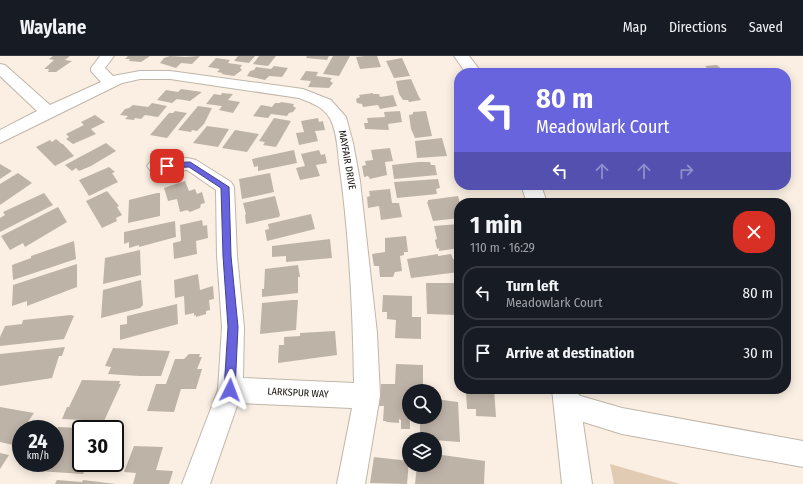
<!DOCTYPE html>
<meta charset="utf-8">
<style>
:root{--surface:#171b24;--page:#20242c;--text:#f1f3f6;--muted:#9ea1a6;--line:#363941}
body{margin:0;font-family:"Fira Sans Condensed",sans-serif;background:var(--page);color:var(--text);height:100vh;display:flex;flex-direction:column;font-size:15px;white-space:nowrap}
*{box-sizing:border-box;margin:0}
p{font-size:13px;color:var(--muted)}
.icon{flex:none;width:22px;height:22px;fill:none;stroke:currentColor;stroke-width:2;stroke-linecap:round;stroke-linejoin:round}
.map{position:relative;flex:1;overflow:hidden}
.drawer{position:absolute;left:454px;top:142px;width:337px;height:196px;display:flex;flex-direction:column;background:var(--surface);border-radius:16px;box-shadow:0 2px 10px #0003}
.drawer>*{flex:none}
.banner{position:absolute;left:454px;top:12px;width:337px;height:122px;border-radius:16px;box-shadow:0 2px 10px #0003;background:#6864dd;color:#fff;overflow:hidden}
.fabs{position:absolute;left:402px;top:328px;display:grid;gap:8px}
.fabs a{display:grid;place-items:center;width:40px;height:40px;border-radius:50%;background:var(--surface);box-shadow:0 2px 10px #0003;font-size:20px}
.speed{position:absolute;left:12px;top:364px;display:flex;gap:8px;font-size:20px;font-weight:700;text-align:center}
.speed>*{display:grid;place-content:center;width:52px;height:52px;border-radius:50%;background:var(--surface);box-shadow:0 2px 10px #0003;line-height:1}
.speed small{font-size:10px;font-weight:400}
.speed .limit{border:2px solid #111;border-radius:6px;background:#fff;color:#111}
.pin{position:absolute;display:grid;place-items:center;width:34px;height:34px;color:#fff;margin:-17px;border-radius:8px;box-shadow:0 2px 6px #0006}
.me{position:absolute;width:44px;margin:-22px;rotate:3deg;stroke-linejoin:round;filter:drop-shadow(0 0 3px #0008)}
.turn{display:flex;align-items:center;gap:14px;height:84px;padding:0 16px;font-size:18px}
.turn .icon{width:52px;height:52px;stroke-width:2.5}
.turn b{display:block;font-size:28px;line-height:34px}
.lanes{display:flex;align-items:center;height:38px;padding:0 16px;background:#0003;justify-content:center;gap:20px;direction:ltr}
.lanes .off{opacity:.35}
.round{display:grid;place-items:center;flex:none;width:42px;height:42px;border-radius:16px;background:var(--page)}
.summary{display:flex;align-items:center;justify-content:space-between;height:68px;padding:0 16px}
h1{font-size:24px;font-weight:700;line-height:30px}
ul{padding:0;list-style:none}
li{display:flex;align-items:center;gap:12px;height:54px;margin:0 8px 6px;padding:0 8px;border:2px solid var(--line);border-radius:16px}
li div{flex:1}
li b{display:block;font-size:15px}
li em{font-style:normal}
header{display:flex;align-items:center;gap:24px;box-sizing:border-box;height:56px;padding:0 20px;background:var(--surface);border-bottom:1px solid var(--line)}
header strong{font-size:19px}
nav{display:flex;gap:22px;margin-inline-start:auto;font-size:14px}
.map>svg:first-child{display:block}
.green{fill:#e1cbb2}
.building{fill:#beb3a7}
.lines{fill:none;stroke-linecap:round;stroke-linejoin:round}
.minor-casing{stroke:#c0b6a9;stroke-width:2}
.major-casing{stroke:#c0b6a9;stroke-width:2}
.minor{fill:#fff;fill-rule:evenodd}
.major{fill:#fff;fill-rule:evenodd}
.route{fill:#6864dd;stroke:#444190}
.labels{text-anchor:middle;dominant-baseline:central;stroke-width:3;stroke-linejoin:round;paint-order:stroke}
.street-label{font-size:10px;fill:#14100c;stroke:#fff}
</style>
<header>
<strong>Waylane</strong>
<nav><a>Map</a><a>Directions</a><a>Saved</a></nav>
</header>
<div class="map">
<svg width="803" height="428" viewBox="0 0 803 428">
<rect width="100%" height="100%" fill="#faefe2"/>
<path class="green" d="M610,408L680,428H614Z"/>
<path class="building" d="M53,0H70L65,4L72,5L56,16H48L49,13H44L54,4L49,3Z
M128,0H150L141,6L129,5L130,3H125Z
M170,0L185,1L200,0L192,8L181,7L176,12L160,7L164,2Z
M238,0H255L249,7L234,5Z
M259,0H276L268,10L253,8Z
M307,0H329L327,4L306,2Z
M333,0H350L339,20L323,18Z
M365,0H377L381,11L360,13L356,1Z
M216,2L230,4L228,7L242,9L240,12L242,14L234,20L221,18L223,17L217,16L220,13L208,11Z
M402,2L410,20L394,22L386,5Z
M717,9L726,17H712L705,10Z
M274,10L288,12L282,21L269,20L265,24L247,20L250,15L254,14L256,11L271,13Z
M306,15L318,16L316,20L332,22L330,25L333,27L329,32L308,31L311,25L300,24Z
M411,23L419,41L421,44L409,46L408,44H403L399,38L396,25Z
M181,33L202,36L190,45L177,43L172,47L157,44L166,34L178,36Z
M222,37L233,38L228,44L240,46L233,57L219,54L222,50L206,48L214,38L221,39Z
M373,37V38H379L380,41L393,39L397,50L380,53L378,49L363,51L362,48L357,47L356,43L360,41L359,39Z
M281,46L294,48L293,50L296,52L293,56L289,57L287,60L271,58L268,62L253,60L261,49L272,51L275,47H280Z
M152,47L167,50L158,61L145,59L141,63L135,62L134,64L125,63L128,60L120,59L125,53L129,52L133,49L148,51Z
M198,50L212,52L204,68L197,75L192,74L191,76L178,74Z
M175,55L187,57L167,82L150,79L169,57H173Z
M400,55L402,66L388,68L389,74L365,73L364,67H368L367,62L385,61L384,56Z
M426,55L432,80L415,82L411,73L409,59L413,58V56Z
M95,59L105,66L91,73L96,78L73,88L66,83L69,81L66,78L84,69L81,66Z
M274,62L291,65L276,91L263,89L265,86L259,85Z
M318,62L319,66L323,65L325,74L315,75L318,85L299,89L296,77L304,76L301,65Z
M207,70L229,73L218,91L193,87Z
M235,74L259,78L247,96L222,92Z
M442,82L447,100L417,102L415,85Z
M56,83L62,88H63L74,100L55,110L36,91L50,84L52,86Z
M106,87L116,95L91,110L79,115L76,112L72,115L65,109Z
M390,92L393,105L385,106L387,119L370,123L368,120L364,121L362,110L366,109L365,105L373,104L371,94Z
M294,94L297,107L258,115V110L254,111L252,103Z
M319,94L321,99L325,98L327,107L316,109L320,120L300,124L296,112L305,110L301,98Z
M418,106H430L431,109H435L437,119L394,123L392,109Z
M0,108L12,115L0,123Z
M109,111L115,116L112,117L118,126L89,140L79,124Z
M18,117L32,127L0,149V128Z
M270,117L274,136L242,143L239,123Z
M438,123L440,132L436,133L437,138L397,142L394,126Z
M185,125L189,135L195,133L197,138L202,136L205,147L201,148L200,152L190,156L187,154L180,156L177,143L168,145L164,132Z
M390,133L392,147H399L402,161L381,164L379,150L368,152L367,141L370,140L369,135Z
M107,135L119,150L117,151L122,159L116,162L117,165L102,172L86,145Z
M44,137L53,149L0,176V162L5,159L3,156Z
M157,137H160V160L128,167L129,144Z
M275,140L280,159L279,161L246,168L245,159L246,158L243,147Z
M458,140L460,147L459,162L433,165L427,146H428V144Z
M58,151L67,166L25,191L23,187L10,194L1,180Z
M311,158L315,173L267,185L265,174L269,173L268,168Z
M202,164L203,170L207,169L208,182L196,185L197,198L174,203L173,187L181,185L180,169Z
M175,165L176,181L139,191V189L129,192V186L124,188V176Z
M459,168V192L439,195V192L437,193L435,184L437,183L434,170Z
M406,180L408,196H404V199L400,200L402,215L395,216L393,221H380L379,210H374L372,198L385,196V182Z
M330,183L332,202L286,206V200L272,201V190Z
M74,185L76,203L13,224L12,209L31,202V200Z
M140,194L141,219L103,228L105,202Z
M438,198V200L451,198L453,203H457L459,216L411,222L407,203Z
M77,208V231L27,250V245L12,250L13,229Z
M298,209L300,221H298V237L262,241V233H264L265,213Z
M198,218L200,234L213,230L214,243L209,244L210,254L206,255V258L196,261V259L194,260V257L185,259L184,240L175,242L174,224Z
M141,224L143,249L140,252L101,262L103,234Z
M426,227H457L459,259L427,258Z
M383,239L412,240V261H421V283L395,282L396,264L387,263V256H382Z
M292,244H298L296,274L260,278L262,247Z
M177,248L178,268L120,284V269L127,268V260Z
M71,259L74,260L64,283L0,290V281L5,270L22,268L23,264Z
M335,275L337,299L278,307L279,289H284V281L300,280V277Z
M65,291L62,300H59L52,322L0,330V298Z
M113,292L170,295L161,320H139L108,318L111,311L105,310Z
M189,298H200L199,301H202L197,313H202L196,333H181L174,356L147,355L156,328H166L175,303H184Z
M396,308L423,309V333L409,335L410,373H401V364L399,363V367L386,366V365H383L384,350H379L381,328H395Z
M82,324L120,325L119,328H121L104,365L62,363L67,351H69Z
M464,333H494L496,361L476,360V353H467L466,336H464Z
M435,343L458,346L460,386L420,383V361H435Z
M0,351L34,357L23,373H21V377L13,389L0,386Z
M58,371L81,372V407H89L83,418L38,415L41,407H55V378Z
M134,390L163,391L156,414L173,415L169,428H133L136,417L124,416Z
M0,397L9,399L0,413Z
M435,398L485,405L484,428H415L417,409H435Z
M374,401L409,405L407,428L370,427Z
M57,424L82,426L83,424L116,428H55Z"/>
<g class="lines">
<g class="minor-casing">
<path id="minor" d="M100,0H114L105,12L113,20L140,15H170L303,33L331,44L346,61L353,87L360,125L377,277L380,340L365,428H337L352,352L238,347L210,428H182L218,334L222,271L217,200L216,134L187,114L156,116L150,114L147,110L150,106C163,102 183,100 196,104L231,126L234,131L237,200L244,271L243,322L354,327C353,255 349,177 339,106C338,94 336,71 329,61C322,50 311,47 299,42L170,23H140L122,27L0,87V74L37,55L0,20V8L5,9L50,49L101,26L91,15V12Z
M567,336L622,352L803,385V411L622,378L558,358L554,349L558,340Z"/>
</g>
<g class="major-casing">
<path id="major" d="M454,0H469L482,17H466Z
M521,129H541L547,147H527Z
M552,333H578L592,428H562Z"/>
</g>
<use href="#minor" class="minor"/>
<use href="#major" class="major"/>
</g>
<path class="route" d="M190,106L229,131L231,200L238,271L235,334L233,337L230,339L226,337L224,334L228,271L223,200L221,132L189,111L167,112L163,110L167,107Z"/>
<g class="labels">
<g class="street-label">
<text transform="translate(347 104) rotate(80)">MAYFAIR DRIVE</text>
<text transform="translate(298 337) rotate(3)">LARKSPUR WAY</text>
</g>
</g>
</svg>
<div class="fabs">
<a><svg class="icon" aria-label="search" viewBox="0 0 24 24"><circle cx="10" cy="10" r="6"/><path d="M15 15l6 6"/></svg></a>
<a><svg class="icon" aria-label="layers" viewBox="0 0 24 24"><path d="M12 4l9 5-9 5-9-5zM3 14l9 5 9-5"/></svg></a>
</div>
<div class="speed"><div>24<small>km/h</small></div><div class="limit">30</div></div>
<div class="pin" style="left:167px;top:110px;background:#d93025"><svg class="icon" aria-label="arrive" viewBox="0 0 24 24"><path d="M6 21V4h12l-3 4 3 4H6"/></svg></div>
<svg class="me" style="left:230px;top:334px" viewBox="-20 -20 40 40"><path d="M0-17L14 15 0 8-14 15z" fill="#6864dd" stroke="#fff" stroke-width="4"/></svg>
<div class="banner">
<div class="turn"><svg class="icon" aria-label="left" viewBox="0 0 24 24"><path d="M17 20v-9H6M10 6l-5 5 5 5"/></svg><div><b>80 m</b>Meadowlark Court</div></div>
<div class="lanes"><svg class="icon" aria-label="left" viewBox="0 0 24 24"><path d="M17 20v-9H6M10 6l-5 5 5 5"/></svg><svg class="icon off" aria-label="ahead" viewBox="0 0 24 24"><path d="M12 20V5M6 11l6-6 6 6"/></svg><svg class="icon off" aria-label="ahead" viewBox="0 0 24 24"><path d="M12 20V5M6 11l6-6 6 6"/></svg><svg class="icon off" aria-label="right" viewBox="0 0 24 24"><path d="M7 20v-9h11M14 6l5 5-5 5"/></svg></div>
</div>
<section class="drawer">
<div class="summary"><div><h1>1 min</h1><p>110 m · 16:29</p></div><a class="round" style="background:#d93025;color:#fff"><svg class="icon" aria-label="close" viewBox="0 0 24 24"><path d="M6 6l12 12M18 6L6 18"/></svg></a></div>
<ul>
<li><svg class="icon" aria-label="left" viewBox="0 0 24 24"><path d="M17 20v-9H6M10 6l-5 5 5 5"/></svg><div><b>Turn left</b><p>Meadowlark Court</p></div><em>80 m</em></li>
<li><svg class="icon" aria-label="arrive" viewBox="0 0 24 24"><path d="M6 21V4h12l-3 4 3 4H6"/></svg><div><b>Arrive at destination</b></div><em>30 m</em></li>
</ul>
</section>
</div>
